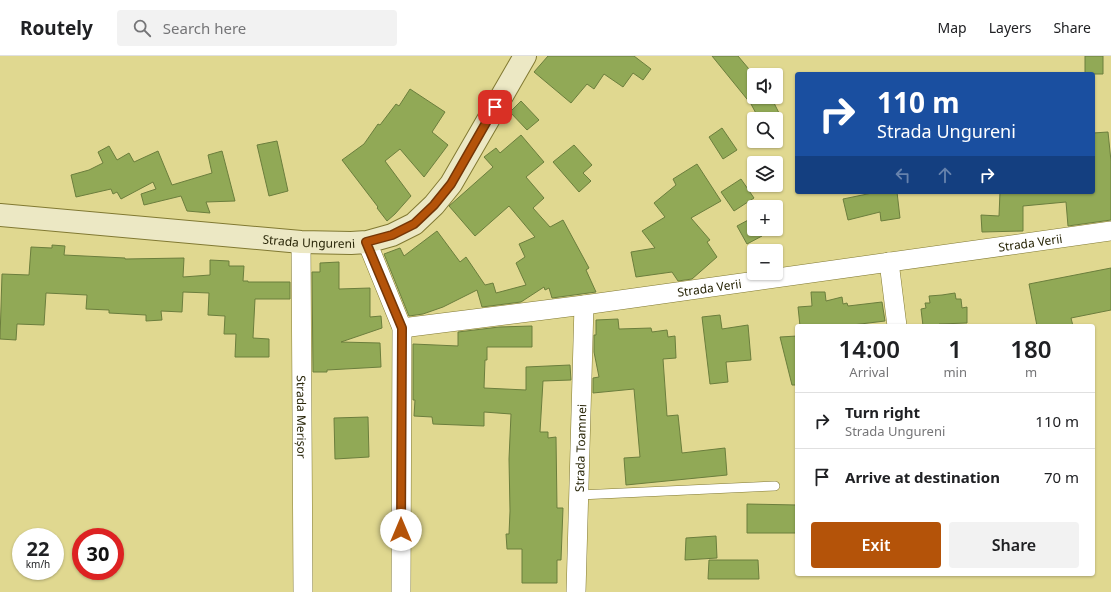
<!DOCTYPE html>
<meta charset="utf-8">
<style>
:root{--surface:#fff;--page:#f2f2f2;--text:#202124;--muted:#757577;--line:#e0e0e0;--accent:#b45309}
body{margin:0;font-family:"Noto Sans",sans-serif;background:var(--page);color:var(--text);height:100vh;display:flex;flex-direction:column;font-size:15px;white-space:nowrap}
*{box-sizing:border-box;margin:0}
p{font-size:13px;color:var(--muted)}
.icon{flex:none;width:22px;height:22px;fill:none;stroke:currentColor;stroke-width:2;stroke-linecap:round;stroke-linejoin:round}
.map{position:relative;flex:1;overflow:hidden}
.details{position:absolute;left:795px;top:268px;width:300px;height:252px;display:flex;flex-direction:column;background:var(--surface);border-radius:4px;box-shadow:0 1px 3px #0004}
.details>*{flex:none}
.hud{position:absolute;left:795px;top:16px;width:300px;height:122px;border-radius:4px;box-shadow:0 1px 3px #0004;background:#1a4fa0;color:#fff;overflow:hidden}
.tools{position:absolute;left:747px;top:12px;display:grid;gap:8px}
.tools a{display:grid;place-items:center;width:36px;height:36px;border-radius:4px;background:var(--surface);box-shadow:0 1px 3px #0004;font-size:20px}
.speed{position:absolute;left:12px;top:472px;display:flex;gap:8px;font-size:20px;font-weight:700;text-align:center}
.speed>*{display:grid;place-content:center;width:52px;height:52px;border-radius:50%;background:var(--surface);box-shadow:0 1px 3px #0004;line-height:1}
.speed small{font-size:10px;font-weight:400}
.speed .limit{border:6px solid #d22;background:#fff;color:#111}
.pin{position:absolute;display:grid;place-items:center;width:34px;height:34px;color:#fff;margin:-17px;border-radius:8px;box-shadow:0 2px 6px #0006}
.me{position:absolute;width:44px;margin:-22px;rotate:0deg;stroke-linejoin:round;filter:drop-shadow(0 0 3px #0008)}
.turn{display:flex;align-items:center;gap:14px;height:84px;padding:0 16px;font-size:18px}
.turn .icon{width:52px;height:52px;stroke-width:2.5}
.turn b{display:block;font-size:28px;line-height:34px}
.lanes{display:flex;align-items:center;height:38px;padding:0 16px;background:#0003;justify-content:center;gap:20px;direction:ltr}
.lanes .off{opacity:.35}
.eta{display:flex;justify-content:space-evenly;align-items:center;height:68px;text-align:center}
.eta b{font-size:24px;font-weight:600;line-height:28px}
.action{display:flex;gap:8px;margin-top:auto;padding:8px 16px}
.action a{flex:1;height:46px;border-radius:4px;background:var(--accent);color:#fff;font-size:16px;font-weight:600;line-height:46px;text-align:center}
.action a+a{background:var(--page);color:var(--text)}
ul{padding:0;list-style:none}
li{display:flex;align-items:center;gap:12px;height:56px;padding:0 16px;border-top:1px solid var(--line)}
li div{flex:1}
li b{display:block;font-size:15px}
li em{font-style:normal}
header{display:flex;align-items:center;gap:24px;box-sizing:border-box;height:56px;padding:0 20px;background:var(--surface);border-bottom:1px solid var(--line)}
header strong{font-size:19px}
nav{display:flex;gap:22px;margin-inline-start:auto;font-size:14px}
.search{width:280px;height:36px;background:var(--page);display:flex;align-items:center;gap:10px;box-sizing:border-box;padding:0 14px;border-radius:4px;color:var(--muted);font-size:15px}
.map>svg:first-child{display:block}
.building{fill:#91a956;stroke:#6b7e3d}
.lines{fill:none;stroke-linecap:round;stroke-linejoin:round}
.lane-casing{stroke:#817932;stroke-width:10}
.street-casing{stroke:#817932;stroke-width:20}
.secondary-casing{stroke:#817932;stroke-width:24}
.lane{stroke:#fff;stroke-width:9}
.street{stroke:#fff;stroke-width:19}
.secondary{stroke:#ece8c4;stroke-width:22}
.route-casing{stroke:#753606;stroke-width:10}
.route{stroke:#b45309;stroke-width:7}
.labels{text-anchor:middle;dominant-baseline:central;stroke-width:3;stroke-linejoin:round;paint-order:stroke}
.street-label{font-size:12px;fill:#282507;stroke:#ede59c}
</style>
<header>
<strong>Routely</strong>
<div class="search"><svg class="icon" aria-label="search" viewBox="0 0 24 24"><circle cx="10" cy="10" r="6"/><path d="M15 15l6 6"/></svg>Search here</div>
<nav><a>Map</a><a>Layers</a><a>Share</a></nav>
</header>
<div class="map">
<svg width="1111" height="536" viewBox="0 0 1111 536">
<rect width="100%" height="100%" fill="#e0d890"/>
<path class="building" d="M548,0H634L651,13L643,24L633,17L623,31L604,18L594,33L587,28L571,47L534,16Z
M712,0H738L754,19V41H771L782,63H759L751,48Z
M1085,0H1103V18H1085Z
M410,33L445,56L432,76L448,89L424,121L400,93L385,105L411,140L395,158L387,165L377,152L378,151L342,104L364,88L378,68L380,69L396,48L399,50Z
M521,45L539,64L527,74L510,56Z
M722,72L737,94L723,103L709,81Z
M1108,76L1111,105V164L1068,170L1066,146L1023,150V175L982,176L981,159L999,160L1000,136H1093V77Z
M521,79L544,106L526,121L544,142L533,152L550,171L563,164L589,212L586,214L596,236L552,242L549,232L545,234L544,231L521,246L482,251L477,234L443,251L423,258L409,260L384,198L400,192L404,200L437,175L460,206L466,201L485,229L493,227L496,237L526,229L516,207L525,201L519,188L535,181L509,150L475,180L449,150L493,111L484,101L496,92L500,97Z
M277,85L288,135L269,140L257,89Z
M574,89L592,109L583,117L591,125L579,136L553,106Z
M109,90L117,104L129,97L134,106L158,95L172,129L212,117L208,99L222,95L235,145L206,146L210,157L187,155L181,140L144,149L141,138L156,133L153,126L121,143L117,136L113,138L111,133L76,141L71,119L89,114L103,107L98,96Z
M697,108L721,145L691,162L710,184L707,186L717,201L692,223L678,225L672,216L636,221L631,196L655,192L642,175L665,161L654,147L676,129L673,123Z
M741,123L754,142L734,155L721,136Z
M877,136H897L900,162L881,165L880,156L848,164L843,143Z
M752,162L754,166V173H758L762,180L747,188L737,170Z
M52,189L65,190L64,199L125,202V203L184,202L183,221L210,219V204L229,205V210H244L243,225H248V226H290V243H255L253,282L269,283V301H235L236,278H224L225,260L208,259L209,237L183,236L182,256L161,255L162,264L146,265V259L109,257V254L86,253L87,239L46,237L44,269L17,268L16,284L0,283L2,218L29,219L31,191L52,192Z
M339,206V233L370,232V261L381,260L382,272L341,286L380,287L381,311L327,314V316H313L312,216H320V207Z
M1111,212V254L1071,262L1073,270H1037L1029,228Z
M811,236H825L826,245L842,241L843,248L847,247L848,250L882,246L885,265L844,270H800L798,251L812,250Z
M955,237L956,243H961L962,252L967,251V267L939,268V270H923L921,253L926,252L925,247H930L929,240L942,239Z
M720,259L722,273L748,269L751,304L726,306L728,326L710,328L702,261Z
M618,263L619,273L651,272L652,276L667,274L668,281L675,280L676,302L663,303L667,360L678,359L682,397L725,392L727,419L626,429L624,402L640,401L634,333L593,337V322L599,321L594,296V279H596V264Z
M532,270V291H487V304H485L484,332L526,334V311L570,309L571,324L543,325L540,376H548V382L556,381L557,452H563L561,504H557V527H522V493H507L506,478H509L510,455L509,403L511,358L484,356V370L433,368L432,361L414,360L415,344H413V288L458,290V276L499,271Z
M797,280V329H792L780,281Z
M368,361L369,401L335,403L334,362Z
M747,448L797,449V477H747Z
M716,480L717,502L685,504L686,482Z
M709,504H758L759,523H708Z"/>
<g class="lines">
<g class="lane-casing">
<path id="lane" d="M579,439L775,430"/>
</g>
<g class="street-casing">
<g id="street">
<path id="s1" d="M301,186L303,536"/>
<path d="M367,186L402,272L401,536"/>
<path d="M889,206L897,270"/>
<path id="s2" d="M402,272L584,249L1111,175"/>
<path id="s3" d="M576,536L584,249"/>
</g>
</g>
<g class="secondary-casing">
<g id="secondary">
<path id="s4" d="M0,159L301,186L351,187L367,186L392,179L414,168L434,149L451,128L525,0"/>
</g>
</g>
<use href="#lane" class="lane"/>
<use href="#street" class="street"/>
<use href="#secondary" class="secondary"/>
</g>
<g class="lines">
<g class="route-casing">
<path id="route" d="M401,474L402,272L366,186L392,179L414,168L434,149L451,128L495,51"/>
</g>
<use href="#route" class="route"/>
</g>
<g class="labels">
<g class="street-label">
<text stroke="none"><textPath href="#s4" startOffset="310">Strada Ungureni</textPath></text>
<text stroke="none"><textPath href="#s2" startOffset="634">Strada Verii</textPath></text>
<text stroke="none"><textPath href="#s2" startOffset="310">Strada Verii</textPath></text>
<text stroke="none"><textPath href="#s1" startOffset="175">Strada Merișor</textPath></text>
<text stroke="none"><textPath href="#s3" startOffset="144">Strada Toamnei</textPath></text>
</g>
</g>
</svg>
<div class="tools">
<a><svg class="icon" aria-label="sound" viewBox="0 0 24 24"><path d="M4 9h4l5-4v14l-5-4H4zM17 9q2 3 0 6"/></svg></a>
<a><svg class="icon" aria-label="search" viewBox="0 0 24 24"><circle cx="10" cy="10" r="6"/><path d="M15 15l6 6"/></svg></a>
<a><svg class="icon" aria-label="layers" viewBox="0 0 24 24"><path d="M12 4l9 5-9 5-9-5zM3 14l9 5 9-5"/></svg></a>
<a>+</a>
<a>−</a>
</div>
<div class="speed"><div>22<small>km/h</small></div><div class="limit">30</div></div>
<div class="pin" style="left:495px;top:51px;background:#d93025"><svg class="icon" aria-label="arrive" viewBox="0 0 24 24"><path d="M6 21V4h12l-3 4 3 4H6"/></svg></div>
<svg class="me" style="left:401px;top:474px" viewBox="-20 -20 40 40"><circle r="19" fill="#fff"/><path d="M0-13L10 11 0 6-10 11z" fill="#b45309"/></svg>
<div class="hud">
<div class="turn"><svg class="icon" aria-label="right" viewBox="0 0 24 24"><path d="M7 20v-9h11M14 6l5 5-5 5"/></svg><div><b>110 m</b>Strada Ungureni</div></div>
<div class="lanes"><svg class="icon off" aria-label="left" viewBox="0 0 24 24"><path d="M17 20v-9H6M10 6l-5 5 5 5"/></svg><svg class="icon off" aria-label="ahead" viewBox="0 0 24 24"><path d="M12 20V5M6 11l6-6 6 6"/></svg><svg class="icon" aria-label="right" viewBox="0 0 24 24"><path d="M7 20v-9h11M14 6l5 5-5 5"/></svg></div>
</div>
<section class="details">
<div class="eta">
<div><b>14:00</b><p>Arrival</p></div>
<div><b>1</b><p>min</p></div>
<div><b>180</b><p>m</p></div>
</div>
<ul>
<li><svg class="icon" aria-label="right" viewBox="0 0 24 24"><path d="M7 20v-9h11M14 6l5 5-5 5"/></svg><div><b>Turn right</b><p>Strada Ungureni</p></div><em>110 m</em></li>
<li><svg class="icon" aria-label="arrive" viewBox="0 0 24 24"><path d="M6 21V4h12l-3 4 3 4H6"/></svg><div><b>Arrive at destination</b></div><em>70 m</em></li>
</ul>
<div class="action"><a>Exit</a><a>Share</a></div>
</section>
</div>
